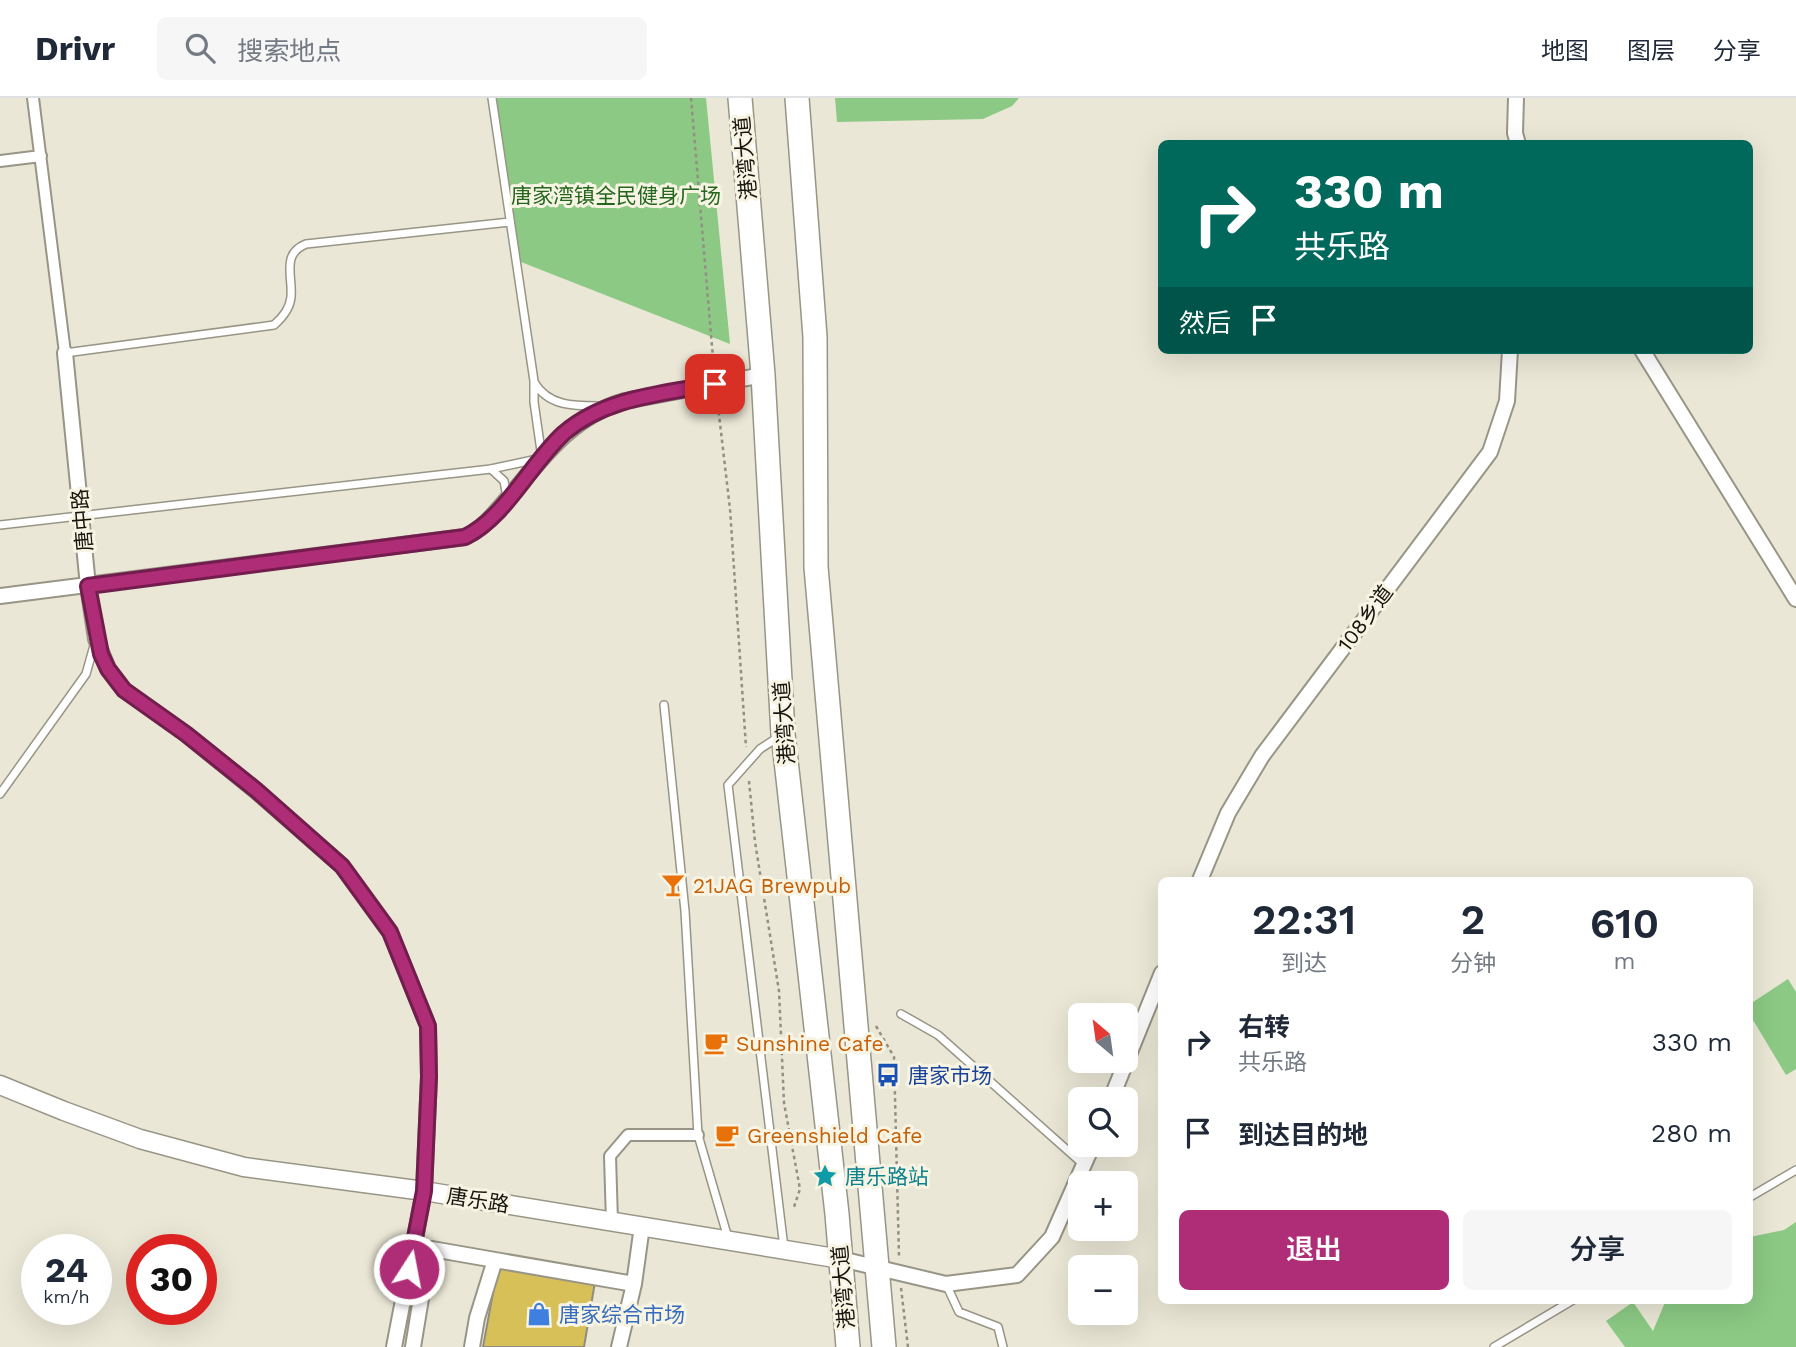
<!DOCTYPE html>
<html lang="zh">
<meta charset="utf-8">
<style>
:root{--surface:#fff;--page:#f6f6f7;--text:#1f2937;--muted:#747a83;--line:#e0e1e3;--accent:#af2d77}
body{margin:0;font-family:"Work Sans","Noto Sans SC",sans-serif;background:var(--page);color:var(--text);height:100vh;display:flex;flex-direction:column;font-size:26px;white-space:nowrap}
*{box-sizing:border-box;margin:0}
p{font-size:23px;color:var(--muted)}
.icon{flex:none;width:38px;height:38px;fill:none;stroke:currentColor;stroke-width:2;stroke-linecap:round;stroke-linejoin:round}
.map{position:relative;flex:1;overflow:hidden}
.drawer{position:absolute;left:1158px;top:779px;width:595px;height:427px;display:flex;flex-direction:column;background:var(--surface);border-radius:10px;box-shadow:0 7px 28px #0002}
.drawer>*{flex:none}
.hud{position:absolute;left:1158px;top:42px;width:595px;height:214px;border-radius:10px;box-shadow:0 7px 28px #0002;background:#00695c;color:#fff;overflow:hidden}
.needle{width:46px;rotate:331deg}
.tools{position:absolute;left:1068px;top:905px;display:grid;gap:14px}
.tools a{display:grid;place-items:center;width:70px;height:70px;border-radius:10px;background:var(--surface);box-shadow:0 7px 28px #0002;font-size:35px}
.speed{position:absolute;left:21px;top:1136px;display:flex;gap:14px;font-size:35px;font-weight:700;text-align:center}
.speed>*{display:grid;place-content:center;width:91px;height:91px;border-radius:50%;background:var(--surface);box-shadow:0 7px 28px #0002;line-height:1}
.speed small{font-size:18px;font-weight:400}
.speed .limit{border:10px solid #d22;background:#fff;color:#111}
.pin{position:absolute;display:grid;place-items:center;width:60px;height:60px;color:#fff;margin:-30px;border-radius:14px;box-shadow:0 4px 10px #0006}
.me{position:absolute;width:77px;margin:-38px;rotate:11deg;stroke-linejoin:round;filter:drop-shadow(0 0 5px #0008)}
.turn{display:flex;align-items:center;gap:24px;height:147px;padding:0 21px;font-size:32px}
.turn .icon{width:91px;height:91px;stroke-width:2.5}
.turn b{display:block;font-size:49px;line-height:60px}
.then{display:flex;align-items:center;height:66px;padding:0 21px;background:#0003;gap:14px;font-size:26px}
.eta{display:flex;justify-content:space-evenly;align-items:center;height:119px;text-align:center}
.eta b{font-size:42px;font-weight:600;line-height:49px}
.action{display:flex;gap:14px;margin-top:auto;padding:14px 21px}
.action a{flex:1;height:80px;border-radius:10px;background:var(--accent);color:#fff;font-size:28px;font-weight:600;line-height:80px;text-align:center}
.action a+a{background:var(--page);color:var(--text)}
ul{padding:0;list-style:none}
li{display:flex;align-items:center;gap:21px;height:91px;padding:0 21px}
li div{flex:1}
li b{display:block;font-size:26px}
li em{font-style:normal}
header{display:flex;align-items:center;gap:42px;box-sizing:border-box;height:98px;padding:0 35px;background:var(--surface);border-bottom:2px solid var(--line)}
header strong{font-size:33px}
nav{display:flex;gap:38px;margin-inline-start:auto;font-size:24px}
.search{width:490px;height:63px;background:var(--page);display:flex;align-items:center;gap:18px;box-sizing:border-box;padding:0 24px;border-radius:10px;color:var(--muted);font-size:26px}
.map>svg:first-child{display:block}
.green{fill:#8bc984}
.building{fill:#d7c058;stroke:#908d7e;stroke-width:2}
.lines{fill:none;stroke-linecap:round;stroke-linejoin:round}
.service-casing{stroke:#999586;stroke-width:10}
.pedestrian-casing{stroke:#999586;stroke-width:14}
.minor-casing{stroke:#999586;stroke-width:18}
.tertiary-casing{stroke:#999586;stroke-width:21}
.trunk-casing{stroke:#999586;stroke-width:26}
.path{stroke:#928f83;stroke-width:2.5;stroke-dasharray:3.5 3.5;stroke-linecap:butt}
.service{stroke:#fff;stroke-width:7}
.pedestrian{stroke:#fff;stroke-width:10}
.minor{stroke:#fff;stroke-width:14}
.tertiary{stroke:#fff;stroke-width:18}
.trunk{stroke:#fff;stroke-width:23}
.route-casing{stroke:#721d4d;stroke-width:18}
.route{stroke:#af2d77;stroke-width:12}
.labels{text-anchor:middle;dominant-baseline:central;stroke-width:6;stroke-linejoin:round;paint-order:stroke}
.street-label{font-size:21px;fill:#16150f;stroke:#f8f4e3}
.park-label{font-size:21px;fill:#23661e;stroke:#f8f4e3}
.food-label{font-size:21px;fill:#c56008;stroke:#f8f4e3;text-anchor:start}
.transit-label{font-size:21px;fill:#164399;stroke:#f8f4e3;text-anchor:start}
.culture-label{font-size:21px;fill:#0d838f;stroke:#f8f4e3;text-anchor:start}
.shop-label{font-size:21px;fill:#366cbe;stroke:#f8f4e3;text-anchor:start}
</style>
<header>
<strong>Drivr</strong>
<div class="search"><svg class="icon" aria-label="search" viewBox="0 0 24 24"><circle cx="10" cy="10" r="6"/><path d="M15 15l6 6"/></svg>搜索地点</div>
<nav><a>地图</a><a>图层</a><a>分享</a></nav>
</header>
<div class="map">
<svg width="1796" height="1249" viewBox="0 0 1796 1249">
<rect width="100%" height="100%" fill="#eae7d6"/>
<path class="green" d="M496,0H706L730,246L521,164Z
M835,0H1019L1012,8L983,21L837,24Z
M1788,881L1796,894V971L1786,977L1750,917V906Z
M1796,1124V1249H1625L1606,1223L1633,1204L1653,1233L1666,1202H1750V1139L1784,1132Z"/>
<path class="building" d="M498,1168L595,1184L584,1249H483Z"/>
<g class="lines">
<g class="service-casing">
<path id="service" d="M65,255L274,227C282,220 290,210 291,199C293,178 281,156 306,146L510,124
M534,284C549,310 578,308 605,308
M491,371L504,383L507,399
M0,427L491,371L542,360L534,304V283L492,0
M664,607L685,813L698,1037L728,1140
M780,638L760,651L728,687L784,1150
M0,696L86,576L95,544
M901,916L938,937L1084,1067
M1750,1099L1796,1072
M946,1186L959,1214L998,1229L1003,1249
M1494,1249L1573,1202"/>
</g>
<g class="pedestrian-casing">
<path id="pedestrian" d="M33,0L65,255
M0,63L41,58
M612,1124L610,1058L628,1037H698"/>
</g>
<g class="minor-casing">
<path id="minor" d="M1516,0L1515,35L1518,46
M1642,252L1796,501
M65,255L88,488L96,541L108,571L124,592L186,636L255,692L342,768L390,834L428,928L429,979L424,1093L394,1249
M0,498L465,439C484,430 495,415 509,399C543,359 572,318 625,303L763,277
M1200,782L1228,715L1262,658L1490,354L1507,303L1510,252
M1111,1001L1162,875
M841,1161L946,1186L1017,1177L1052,1139L1093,1046
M413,1249L429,1152L432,1151L495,1162
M472,1249L477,1220L495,1162L634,1186
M619,1249L634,1186L642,1128"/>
</g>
<g class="tertiary-casing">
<path id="tertiary" d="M0,987L64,1013L140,1041L244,1069L424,1093L841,1161"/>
</g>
<g class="trunk-casing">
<path id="trunk" d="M740,0L763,277L783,636L837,1116L848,1249
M797,0L815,239L816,469L884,1249"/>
</g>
<path class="path" d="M691,0L714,272
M717,300L730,411L746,649
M749,683L755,744L779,893L784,1005L800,1091L794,1109
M876,928L894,959L899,1159
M901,1190L908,1249"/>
<use href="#service" class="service"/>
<use href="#pedestrian" class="pedestrian"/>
<use href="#minor" class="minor"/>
<use href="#tertiary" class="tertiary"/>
<use href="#trunk" class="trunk"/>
</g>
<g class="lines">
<g class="route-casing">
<path id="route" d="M409,1171L424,1093L429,979L428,928L390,834L342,768L256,692L186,636L124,592L108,571L101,556L88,488L465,439C506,419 530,366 564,335C606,299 663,296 715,286"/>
</g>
<use href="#route" class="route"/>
</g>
<defs>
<g id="bar-bare" transform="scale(1.89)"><path d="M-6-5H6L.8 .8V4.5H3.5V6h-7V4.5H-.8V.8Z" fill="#e8710a" stroke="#f8f4e3" stroke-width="2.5" paint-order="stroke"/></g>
<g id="cafe-bare" transform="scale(1.89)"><path d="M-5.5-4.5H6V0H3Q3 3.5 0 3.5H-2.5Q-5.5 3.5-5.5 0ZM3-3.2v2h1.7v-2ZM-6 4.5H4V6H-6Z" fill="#e8710a" stroke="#f8f4e3" stroke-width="2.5" paint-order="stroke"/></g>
<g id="bus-bare" transform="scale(1.89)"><path d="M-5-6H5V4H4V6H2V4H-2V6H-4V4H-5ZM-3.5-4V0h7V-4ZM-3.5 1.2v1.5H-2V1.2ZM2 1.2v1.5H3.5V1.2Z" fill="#1a4fb4" stroke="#f8f4e3" stroke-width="2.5" paint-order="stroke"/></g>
<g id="sight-bare" transform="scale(1.89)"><path d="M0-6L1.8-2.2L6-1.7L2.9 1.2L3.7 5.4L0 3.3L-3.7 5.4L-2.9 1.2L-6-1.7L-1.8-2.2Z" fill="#0f9aa8" stroke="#f8f4e3" stroke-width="2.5" paint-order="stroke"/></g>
<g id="shop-bare" transform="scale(1.89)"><path d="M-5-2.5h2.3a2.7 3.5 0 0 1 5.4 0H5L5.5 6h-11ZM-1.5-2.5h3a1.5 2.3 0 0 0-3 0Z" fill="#3f7fe0" stroke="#f8f4e3" stroke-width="2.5" paint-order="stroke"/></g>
</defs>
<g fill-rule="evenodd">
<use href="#bar-bare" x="673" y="787"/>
<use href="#cafe-bare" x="716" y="945"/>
<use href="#bus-bare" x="888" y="977"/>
<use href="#cafe-bare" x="727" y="1037"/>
<use href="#sight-bare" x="825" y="1078"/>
<use href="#shop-bare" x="539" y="1216"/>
</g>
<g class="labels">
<g class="street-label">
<text transform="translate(745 60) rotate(-95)">港湾大道</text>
<text transform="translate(82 422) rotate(-95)">唐中路</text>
<text transform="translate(1365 520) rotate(-53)">108乡道</text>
<text transform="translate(784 625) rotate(-94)">港湾大道</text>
<text transform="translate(478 1102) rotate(9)">唐乐路</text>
<text transform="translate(843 1189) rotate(-95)">港湾大道</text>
</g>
<g class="park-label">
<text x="616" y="97">唐家湾镇全民健身广场</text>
</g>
<g class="food-label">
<text x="693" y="787">21JAG Brewpub</text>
<text x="736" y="945">Sunshine Cafe</text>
<text x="747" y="1037">Greenshield Cafe</text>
</g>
<g class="transit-label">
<text x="908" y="977">唐家市场</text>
</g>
<g class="culture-label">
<text x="845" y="1078">唐乐路站</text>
</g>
<g class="shop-label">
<text x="559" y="1216">唐家综合市场</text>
</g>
</g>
</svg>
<div class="tools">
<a><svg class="needle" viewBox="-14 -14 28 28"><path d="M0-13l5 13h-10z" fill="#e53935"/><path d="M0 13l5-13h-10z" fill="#747a83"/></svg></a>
<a><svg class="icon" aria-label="search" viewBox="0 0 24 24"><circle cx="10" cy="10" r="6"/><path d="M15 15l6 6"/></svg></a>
<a>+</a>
<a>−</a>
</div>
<div class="speed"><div>24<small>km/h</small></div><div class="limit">30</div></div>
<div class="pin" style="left:715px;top:286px;background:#d93025"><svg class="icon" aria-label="arrive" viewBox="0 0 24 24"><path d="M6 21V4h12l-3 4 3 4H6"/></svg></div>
<svg class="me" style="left:409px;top:1171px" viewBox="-20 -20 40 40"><circle r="17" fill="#af2d77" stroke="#fff" stroke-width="3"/><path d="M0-11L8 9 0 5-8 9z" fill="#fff"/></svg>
<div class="hud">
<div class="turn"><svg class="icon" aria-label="right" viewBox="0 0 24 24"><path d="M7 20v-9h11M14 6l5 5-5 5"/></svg><div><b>330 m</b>共乐路</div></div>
<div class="then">然后<svg class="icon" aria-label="arrive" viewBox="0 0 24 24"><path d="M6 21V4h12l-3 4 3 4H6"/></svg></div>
</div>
<section class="drawer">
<div class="eta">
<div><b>22:31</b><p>到达</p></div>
<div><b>2</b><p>分钟</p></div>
<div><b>610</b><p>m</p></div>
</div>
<ul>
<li><svg class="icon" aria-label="right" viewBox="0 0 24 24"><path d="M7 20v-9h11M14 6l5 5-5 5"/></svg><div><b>右转</b><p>共乐路</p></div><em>330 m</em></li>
<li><svg class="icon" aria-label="arrive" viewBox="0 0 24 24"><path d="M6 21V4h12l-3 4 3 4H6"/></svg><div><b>到达目的地</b></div><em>280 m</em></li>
</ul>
<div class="action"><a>退出</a><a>分享</a></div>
</section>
</div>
